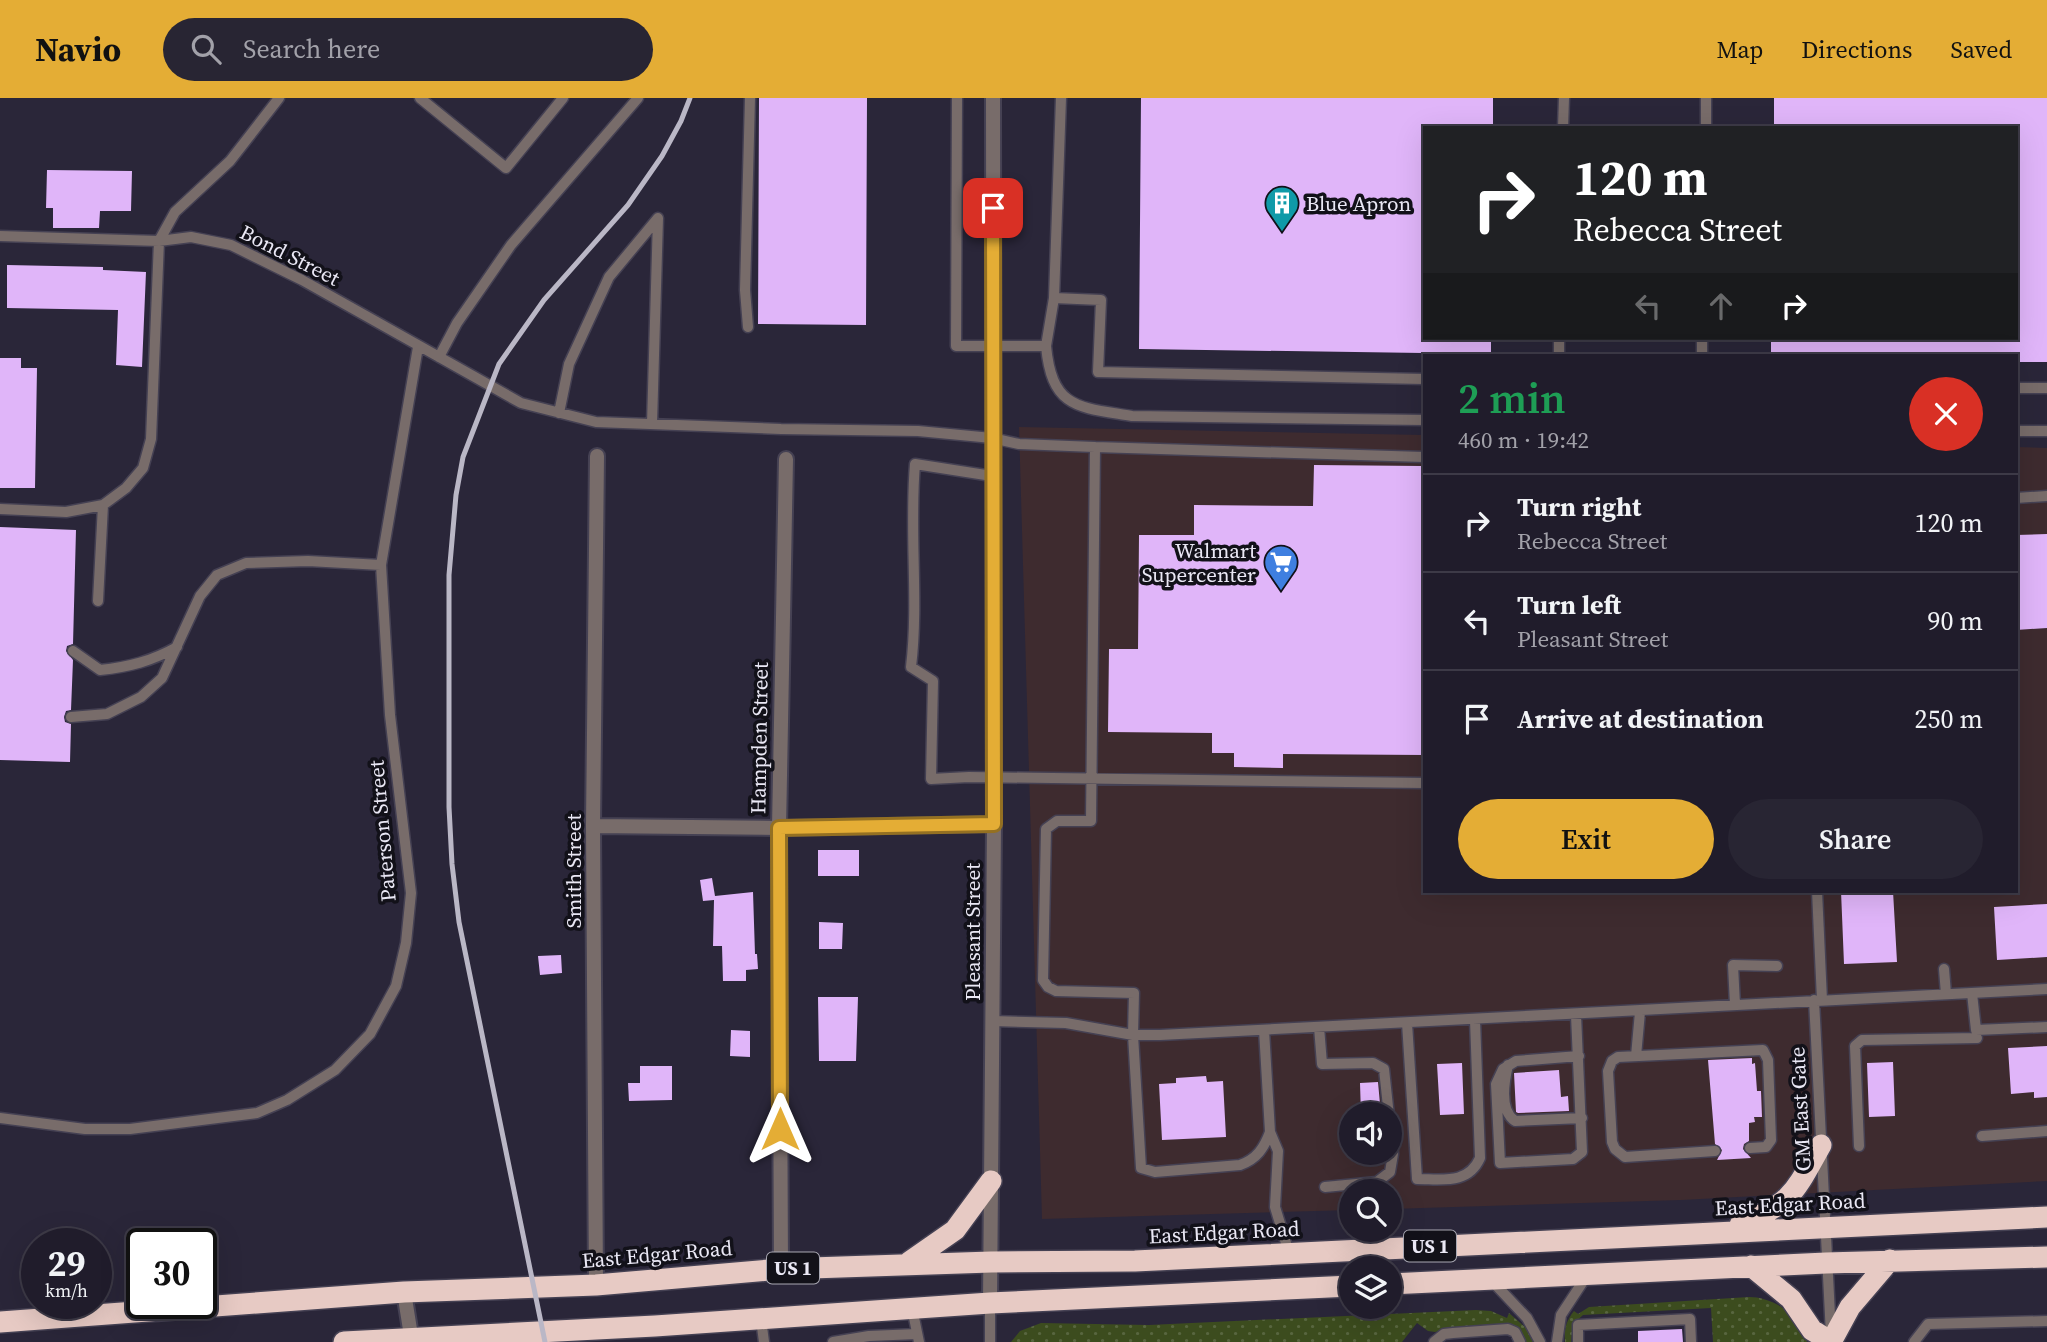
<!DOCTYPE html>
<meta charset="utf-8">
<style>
:root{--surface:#201c2b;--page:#282533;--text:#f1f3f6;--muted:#a2a1a9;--line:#3d3a47;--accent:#e4ad35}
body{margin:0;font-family:"Source Serif 4",serif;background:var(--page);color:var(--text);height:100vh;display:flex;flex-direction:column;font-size:26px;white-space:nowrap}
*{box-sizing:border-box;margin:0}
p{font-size:23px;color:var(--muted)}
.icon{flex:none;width:38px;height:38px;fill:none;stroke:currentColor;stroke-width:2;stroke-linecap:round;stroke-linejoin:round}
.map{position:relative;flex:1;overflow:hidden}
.panel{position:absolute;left:1423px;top:256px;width:595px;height:539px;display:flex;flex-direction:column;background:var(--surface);border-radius:0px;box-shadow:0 7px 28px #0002,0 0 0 2px var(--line)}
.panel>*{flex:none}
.banner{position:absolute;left:1423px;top:28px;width:595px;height:214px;border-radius:0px;box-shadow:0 7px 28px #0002,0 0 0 2px var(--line);background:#202124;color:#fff;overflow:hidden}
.buttons{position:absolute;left:1339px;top:1004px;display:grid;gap:14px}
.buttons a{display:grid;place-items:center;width:63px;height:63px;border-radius:50%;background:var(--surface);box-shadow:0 7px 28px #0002,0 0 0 2px var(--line);font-size:35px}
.speed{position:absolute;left:21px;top:1130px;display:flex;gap:14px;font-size:35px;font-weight:700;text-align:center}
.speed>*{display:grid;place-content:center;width:91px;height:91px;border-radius:50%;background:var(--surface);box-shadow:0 7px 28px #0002,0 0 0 2px var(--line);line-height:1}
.speed small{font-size:18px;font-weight:400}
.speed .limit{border:4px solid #111;border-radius:10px;background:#fff;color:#111}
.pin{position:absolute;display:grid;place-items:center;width:60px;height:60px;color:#fff;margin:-30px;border-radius:14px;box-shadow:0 4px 10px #0006}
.me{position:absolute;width:77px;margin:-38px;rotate:0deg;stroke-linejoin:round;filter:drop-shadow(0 0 5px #0008)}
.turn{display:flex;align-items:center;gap:24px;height:147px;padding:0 35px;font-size:32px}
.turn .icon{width:91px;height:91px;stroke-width:2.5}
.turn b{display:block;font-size:49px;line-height:60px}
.lanes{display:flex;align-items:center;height:66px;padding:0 35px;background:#0003;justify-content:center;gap:35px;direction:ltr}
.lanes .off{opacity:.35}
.round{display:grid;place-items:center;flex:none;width:74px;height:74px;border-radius:37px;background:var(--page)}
.headline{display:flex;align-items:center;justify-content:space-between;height:119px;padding:0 35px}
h1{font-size:42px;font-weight:600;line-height:52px;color:#1e9e55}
.button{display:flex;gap:14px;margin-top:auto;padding:14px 35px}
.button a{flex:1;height:80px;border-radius:42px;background:var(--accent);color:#111;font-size:28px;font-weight:600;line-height:80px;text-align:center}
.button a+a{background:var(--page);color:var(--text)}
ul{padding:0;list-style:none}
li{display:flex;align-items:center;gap:21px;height:98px;padding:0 35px;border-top:2px solid var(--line)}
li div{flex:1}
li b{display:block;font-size:26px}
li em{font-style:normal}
header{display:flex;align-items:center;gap:42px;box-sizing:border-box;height:98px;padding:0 35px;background:var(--accent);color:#111}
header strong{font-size:33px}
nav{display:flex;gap:38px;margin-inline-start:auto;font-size:24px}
.search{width:490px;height:63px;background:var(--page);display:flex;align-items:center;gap:18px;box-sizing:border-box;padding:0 24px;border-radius:38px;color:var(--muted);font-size:26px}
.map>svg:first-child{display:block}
.commercial{fill:#3e2b2f;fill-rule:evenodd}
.grass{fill:url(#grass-dots)}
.building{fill:#e0b5f9}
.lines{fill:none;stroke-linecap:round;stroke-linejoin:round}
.lane-casing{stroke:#454153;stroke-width:13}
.street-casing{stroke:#454153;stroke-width:18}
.highway-casing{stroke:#454153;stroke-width:24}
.lane{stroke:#786c6a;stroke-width:10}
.street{stroke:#786c6a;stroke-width:14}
.highway{stroke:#e7cac4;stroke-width:21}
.rail{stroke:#bab7c6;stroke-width:5}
.route-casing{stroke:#947022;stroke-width:18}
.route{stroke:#e4ad35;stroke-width:12}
.labels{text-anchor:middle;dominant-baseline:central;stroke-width:7;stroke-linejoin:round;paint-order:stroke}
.shield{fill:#121119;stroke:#a9a8b3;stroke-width:2}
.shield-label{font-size:19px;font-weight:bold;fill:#eae8f5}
.poi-label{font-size:21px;fill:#eae8f5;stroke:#121119;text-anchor:start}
.street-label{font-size:21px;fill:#eae8f5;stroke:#121119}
</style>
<header>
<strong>Navio</strong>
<div class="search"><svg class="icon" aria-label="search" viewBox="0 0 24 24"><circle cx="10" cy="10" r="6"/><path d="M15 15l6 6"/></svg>Search here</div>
<nav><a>Map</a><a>Directions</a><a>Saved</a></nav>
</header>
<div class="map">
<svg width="2047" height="1244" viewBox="0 0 2047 1244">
<defs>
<pattern id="grass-dots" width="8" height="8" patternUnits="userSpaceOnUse" patternTransform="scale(1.75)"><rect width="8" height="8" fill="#3c4c1e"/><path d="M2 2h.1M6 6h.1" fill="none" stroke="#58663f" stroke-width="1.8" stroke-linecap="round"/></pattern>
</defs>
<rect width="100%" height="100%" fill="#2a2639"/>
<path class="commercial" d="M1019,329L1424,337V793H2016V349L2047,350V1083L1681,1102L1390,1111V1094H1351V1112L1042,1121ZM1351,1017H1390V1055H1351Z"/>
<path class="grass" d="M1749,1199C1774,1199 1802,1218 1807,1244H1713L1711,1210L1583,1217L1573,1226L1571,1244H1565C1564,1231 1566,1223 1574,1213L1578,1216L1589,1209Z
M1476,1212L1491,1213L1507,1220L1509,1215L1526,1230L1533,1244H1525L1519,1232L1507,1227L1447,1231L1435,1234L1428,1233L1417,1225L1402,1244H1011L1020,1233L1041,1225L1149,1227Z"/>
<path class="building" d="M759,0H867L866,227L758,226Z
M1141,0H1493V30H1424V240H1491V256L1139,251Z
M1774,0H2047V264H2016V257H1771V240H2016V30H1774Z
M47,72L132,73L131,113H100L99,130H53V110H46Z
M7,167L103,169V172L146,174L142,269L116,267L118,212L7,210Z
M0,260H21V270H37L35,390H0Z
M1314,367L1422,368V419H1424V657L1283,656V670L1234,669V655H1212V635L1108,634L1109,551H1138L1139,437H1194V407L1313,408Z
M0,429L76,432L73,546L67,548L66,553L73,562L71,612L66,613L64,619L65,624L71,626L70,664L0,662Z
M2047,436V530L2016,532V437Z
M818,752H859V778H818Z
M712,780L715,798L753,794L755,856H757L758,871L746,872V883H723L722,848H713L714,802L703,803L700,782Z
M1841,793H1893L1897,864L1844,866Z
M2047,806V859L1997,862L1994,809Z
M819,824L843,825L842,851H819Z
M561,857L562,875L540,877L538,858Z
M818,899H858L856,963H819Z
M731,932L750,933V959L730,958Z
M2047,948V999L2034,1000V994L2011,996L2008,950Z
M1752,960V966L1755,965L1757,993H1761L1762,1019H1754L1755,1024L1749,1025V1043L1744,1046L1743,1051L1751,1060L1717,1062L1722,1052L1715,1046L1708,962Z
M1893,964L1895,1018L1869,1019L1867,965Z
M1462,965L1464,1016L1440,1017L1437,966Z
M640,968H672V1002L629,1003L628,985H640Z
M1559,972L1561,999L1568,998L1569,1013L1518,1015L1516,1014L1514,975Z
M1206,978L1207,984L1223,983L1226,1039L1162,1042L1159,986L1176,985V980Z
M1378,984L1381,1017H1361L1360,985Z
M1682,1231L1683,1244H1638V1233Z"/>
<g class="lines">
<g class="lane-casing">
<path id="lane" d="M420,0L506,70L563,0
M957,0L956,248H1046L1054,200
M1061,0L1054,200L1101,202L1098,274L1424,281
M1563,30L1564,0
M1706,30V0
M0,138L159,143L191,139L231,147L302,182L521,305L596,324L781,331L918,333L992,340L1019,346L1095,349L1091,723H1057L1046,731L1043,882L1048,889L1056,893L1134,895L1133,937L1141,1070L1155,1074L1240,1067C1257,1061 1264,1050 1270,1034
M748,229L745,192L750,0
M1046,248C1052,311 1078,309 1132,318L1424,322
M1559,257V240
M1702,257V240
M439,259L457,225L511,147L638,0
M2016,290H2047
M559,315L569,266L609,179L658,120L652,326
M2016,333H2047
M1095,349L1424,359
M992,378L915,366C909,434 919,502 911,569L933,583L931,681L969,679L1424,685
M2016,400L2047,398
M0,411L66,414L103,407L126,390L143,370L151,341L159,143L175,114L230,63L279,0
M98,503L103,407
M73,553L100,572C129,569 152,563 177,549
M71,619L107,616L141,599L162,580L200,498L217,477L246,465L308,463L381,467
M1817,793L1822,902
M1944,871L1946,896
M1972,895L1976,932L2047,929
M1814,902L1831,1237
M1735,907L1733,867L1777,868
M1576,917L1582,1054L1573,1061L1500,1065L1496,986L1503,971L1516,963L1579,958
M992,923L1066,925L1133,937H1160L2047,891
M1407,925L1417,1081C1442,1081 1468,1087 1480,1060L1475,922
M1319,929L1322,966L1373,965L1384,971L1393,1056L1390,1074L1377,1084L1325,1089
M1264,932L1270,1034L1278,1053L1275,1109L1289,1155
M1636,958L1640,914
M1508,967C1504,984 1499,1012 1515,1023L1582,1020
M0,1020L85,1031H130L257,1015L287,1002L335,972L370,936L396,888L406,845L411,795L390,617L381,467L418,249
M1982,1038L2047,1033
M1859,1048L1855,948L1862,942L1977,940
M1715,1053L1625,1059L1615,1051L1612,1044L1608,973L1612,963L1618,959L1763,952L1768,962L1771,1042L1766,1049L1750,1050
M1493,1184L1527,1220L1540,1244
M990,1205V1244
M912,1210L919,1244
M761,1221L764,1244
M833,1244L869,1238L917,1236
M1434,1244L1444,1236L1453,1235L1508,1231L1515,1234L1520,1244
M1557,1244L1561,1217L1586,1179
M1578,1244V1227L1690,1221L1691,1244
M1914,1244L1928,1226L2047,1223"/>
</g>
<g class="street-casing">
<path id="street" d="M593,728L779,730L994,726
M781,1171L779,730L786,361
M596,1187L593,728L597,358
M404,1194L412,1244
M990,1205L994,726L993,0"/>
</g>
<g class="highway-casing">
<path id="highway" d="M1740,1127C1793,1104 1794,1095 1821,1047
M909,1164L955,1132L991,1083
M1751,1168L1791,1201L1812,1232L1831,1244
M1390,1186L1826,1165L2047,1159
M0,1224L404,1194L596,1187L781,1171L991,1164L1135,1163L2047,1119
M344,1244L655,1228L990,1205L1351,1188
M1831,1244L1850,1209L1890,1162"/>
</g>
<use href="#lane" class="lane"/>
<use href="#street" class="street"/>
<use href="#highway" class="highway"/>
<path class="rail" d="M545,1244L459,824L452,766L449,709V477L456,397L463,359L499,266L544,202L628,107L662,58L681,23L690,0"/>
</g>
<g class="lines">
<g class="route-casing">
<path id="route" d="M780,1031L779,730L994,726L993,110"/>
</g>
<use href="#route" class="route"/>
</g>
<defs>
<g id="building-pin" transform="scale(1.75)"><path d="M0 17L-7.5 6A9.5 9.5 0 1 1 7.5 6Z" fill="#0f9aa8" stroke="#121119"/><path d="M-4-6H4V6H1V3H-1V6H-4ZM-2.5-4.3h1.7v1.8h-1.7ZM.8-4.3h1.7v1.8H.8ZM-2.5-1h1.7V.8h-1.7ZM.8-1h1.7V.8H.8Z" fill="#fff"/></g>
<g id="supermarket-pin" transform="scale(1.75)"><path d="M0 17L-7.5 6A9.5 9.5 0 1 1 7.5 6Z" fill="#3f7fe0" stroke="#121119"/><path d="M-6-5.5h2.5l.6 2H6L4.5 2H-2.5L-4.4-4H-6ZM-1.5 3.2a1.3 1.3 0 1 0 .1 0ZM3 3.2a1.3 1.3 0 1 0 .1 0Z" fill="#fff"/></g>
</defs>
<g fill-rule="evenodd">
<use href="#building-pin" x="1282" y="105"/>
<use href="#supermarket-pin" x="1281" y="464"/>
</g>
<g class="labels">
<g class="shield">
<rect x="1404" y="1132.5" width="52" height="31" rx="5"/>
<rect x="767" y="1154.5" width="52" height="31" rx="5"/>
</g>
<g class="shield-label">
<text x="1430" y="1148">US 1</text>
<text x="793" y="1170">US 1</text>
</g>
<g class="poi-label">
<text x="1306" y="105">Blue Apron</text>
<text x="1256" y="452" text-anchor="end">Walmart<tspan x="1256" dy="24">Supercenter</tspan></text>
</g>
<g class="street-label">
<text transform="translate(290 157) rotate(27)">Bond Street</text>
<text transform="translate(759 640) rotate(-89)">Hampden Street</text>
<text transform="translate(382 733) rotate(-95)">Paterson Street</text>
<text transform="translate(573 773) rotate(-90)">Smith Street</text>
<text transform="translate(972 834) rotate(-90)">Pleasant Street</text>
<text transform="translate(1800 1011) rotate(-93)">GM East Gate</text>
<text transform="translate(1790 1106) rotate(-3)">East Edgar Road</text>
<text transform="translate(1224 1134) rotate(-3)">East Edgar Road</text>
<text transform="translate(657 1156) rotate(-5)">East Edgar Road</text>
</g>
</g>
</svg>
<div class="buttons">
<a><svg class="icon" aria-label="sound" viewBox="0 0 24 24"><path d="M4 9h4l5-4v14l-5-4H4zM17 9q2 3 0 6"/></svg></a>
<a><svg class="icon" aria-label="search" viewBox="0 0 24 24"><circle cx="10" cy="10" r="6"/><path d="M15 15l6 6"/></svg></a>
<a><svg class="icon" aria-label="layers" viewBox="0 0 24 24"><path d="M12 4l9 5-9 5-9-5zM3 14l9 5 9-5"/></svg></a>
</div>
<div class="speed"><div>29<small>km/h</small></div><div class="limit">30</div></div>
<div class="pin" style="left:993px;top:110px;background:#d93025"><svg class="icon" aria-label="arrive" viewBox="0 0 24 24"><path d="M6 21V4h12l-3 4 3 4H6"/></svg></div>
<svg class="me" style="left:780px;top:1031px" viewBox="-20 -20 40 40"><path d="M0-17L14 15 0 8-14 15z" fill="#e4ad35" stroke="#fff" stroke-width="4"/></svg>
<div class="banner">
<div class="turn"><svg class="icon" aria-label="right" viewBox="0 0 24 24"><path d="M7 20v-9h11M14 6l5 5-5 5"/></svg><div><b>120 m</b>Rebecca Street</div></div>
<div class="lanes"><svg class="icon off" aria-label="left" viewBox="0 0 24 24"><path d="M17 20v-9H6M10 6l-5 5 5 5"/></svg><svg class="icon off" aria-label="ahead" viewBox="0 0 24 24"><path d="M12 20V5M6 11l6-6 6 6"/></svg><svg class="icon" aria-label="right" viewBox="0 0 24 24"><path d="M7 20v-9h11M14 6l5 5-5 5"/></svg></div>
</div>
<section class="panel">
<div class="headline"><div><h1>2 min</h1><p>460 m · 19:42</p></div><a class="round" style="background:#d93025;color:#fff"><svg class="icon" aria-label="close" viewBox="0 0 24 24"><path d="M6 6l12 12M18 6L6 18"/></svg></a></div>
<ul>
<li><svg class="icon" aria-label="right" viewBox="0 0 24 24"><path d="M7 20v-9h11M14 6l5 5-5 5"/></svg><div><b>Turn right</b><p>Rebecca Street</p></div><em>120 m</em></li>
<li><svg class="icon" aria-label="left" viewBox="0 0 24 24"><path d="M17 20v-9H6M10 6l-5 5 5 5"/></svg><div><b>Turn left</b><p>Pleasant Street</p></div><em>90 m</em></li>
<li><svg class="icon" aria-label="arrive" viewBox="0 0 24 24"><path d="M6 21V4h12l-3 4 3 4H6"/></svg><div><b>Arrive at destination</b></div><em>250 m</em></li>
</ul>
<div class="button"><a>Exit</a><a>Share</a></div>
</section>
</div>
